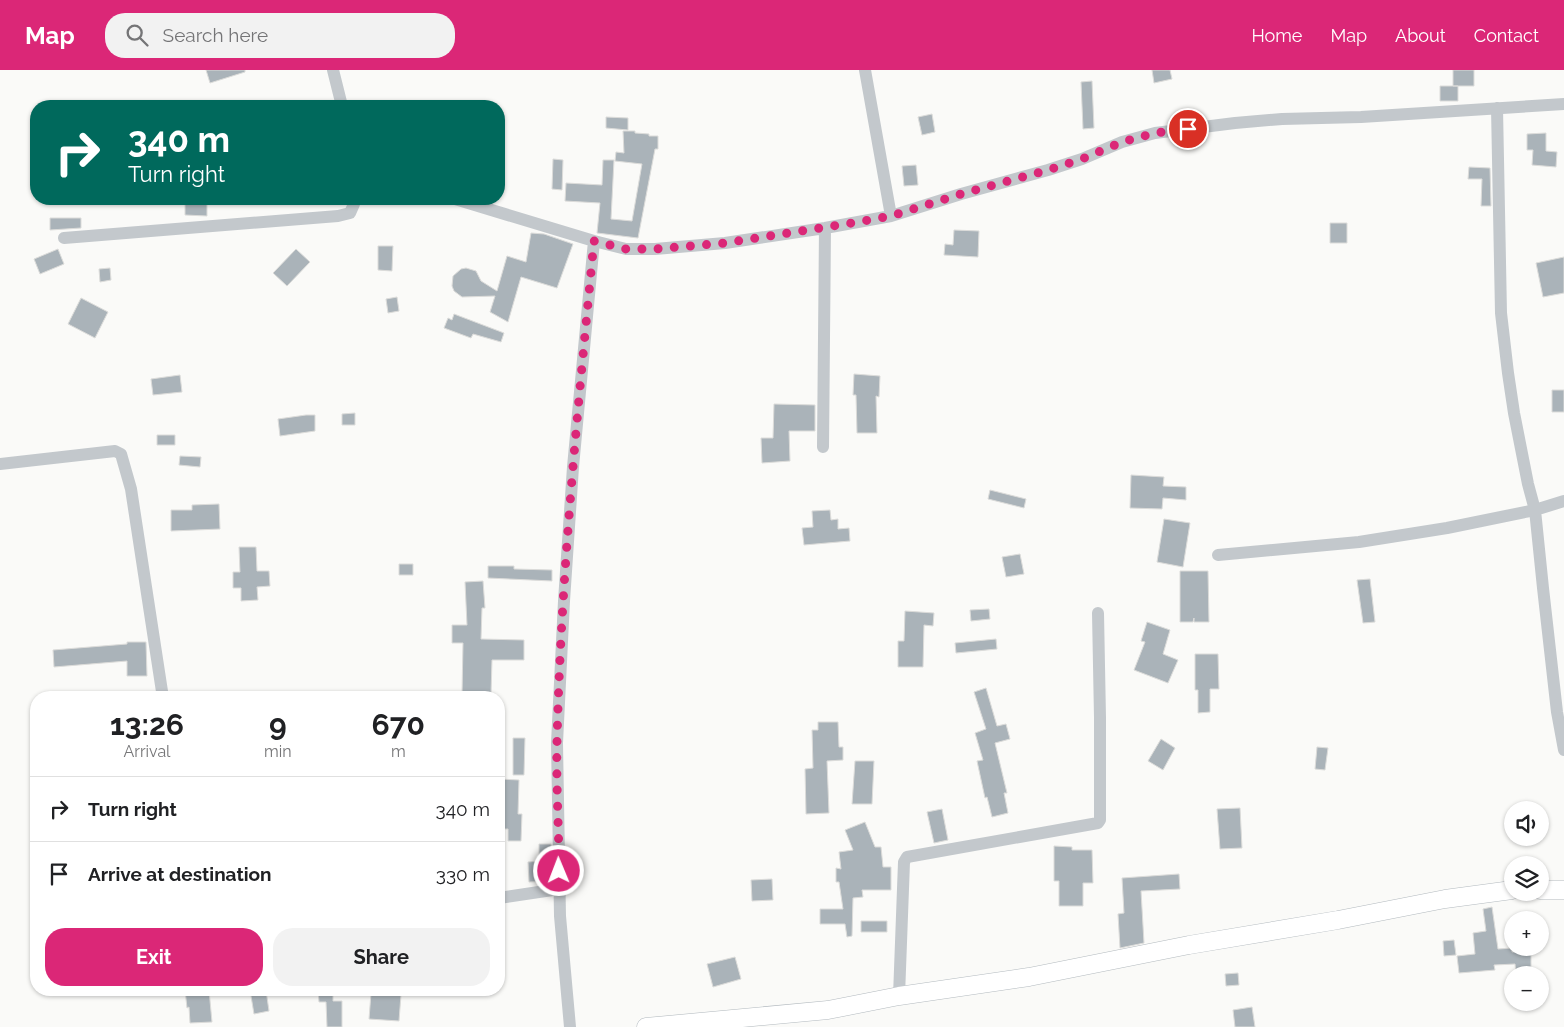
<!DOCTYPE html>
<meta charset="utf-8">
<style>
:root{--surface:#fff;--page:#f2f2f2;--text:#202124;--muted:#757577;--line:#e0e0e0;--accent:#db2777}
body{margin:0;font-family:Raleway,sans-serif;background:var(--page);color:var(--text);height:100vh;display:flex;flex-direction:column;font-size:19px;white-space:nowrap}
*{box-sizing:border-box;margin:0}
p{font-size:16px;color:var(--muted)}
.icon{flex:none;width:28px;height:28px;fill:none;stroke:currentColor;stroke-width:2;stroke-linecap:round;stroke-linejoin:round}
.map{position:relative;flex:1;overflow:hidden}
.details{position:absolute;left:30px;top:621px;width:475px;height:305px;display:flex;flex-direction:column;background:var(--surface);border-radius:20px;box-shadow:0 1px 4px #0004}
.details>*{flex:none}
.guide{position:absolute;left:30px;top:30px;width:475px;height:105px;border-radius:20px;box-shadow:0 1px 4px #0004;background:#00695c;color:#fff;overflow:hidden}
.controls{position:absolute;left:1504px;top:731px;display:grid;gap:10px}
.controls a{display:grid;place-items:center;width:45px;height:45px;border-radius:50%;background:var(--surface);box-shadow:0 1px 4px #0004;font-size:25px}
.pin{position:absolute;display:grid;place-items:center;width:42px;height:42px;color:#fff;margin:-21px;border:2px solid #fff;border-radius:50%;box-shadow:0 1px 5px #0007}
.me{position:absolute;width:55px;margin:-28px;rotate:359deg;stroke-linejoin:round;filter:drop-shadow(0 0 4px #0008)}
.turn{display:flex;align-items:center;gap:18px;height:105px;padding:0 15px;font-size:22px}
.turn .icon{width:65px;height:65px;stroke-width:2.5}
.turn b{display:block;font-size:35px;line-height:42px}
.eta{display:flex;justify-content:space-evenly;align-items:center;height:85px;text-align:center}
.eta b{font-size:30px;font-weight:700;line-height:35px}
.cta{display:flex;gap:10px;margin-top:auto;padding:10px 15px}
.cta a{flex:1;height:58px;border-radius:20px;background:var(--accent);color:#fff;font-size:20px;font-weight:700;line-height:58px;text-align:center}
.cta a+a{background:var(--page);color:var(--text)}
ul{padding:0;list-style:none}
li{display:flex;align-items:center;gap:15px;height:65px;padding:0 15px;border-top:1px solid var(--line)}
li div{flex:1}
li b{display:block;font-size:19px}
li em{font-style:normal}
header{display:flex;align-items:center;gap:30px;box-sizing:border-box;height:70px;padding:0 25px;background:var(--accent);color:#fff}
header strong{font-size:24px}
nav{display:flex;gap:28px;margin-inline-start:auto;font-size:18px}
.search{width:350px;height:45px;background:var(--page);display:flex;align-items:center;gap:12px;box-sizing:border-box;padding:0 18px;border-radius:20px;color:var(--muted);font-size:19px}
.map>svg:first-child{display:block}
.building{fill:#aab3b9;stroke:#dcdcda}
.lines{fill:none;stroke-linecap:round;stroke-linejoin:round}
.secondary-casing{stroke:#b3babf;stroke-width:19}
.street{stroke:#c3c8cc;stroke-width:12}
.secondary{stroke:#fff;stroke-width:18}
.route{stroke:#db2777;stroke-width:9;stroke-dasharray:0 16.2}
</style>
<header>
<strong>Map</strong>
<div class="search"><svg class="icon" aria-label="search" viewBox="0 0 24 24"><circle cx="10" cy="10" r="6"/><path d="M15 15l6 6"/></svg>Search here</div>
<nav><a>Home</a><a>Map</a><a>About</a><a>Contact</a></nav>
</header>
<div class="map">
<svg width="1564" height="957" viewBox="0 0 1564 957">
<rect width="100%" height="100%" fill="#fafaf8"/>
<path class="building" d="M206,0H245V2L210,13Z
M1152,0H1170L1172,9L1154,13Z
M1453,0H1474V16H1453Z
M1092,11L1094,58L1083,59L1081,12Z
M1440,16H1458V31H1440Z
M932,44L935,62L922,65L918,47Z
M606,47L628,48V60L606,58Z
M623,61H635V63L649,64V66H658V79H655L638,168L597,163L600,133L565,131L566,113L602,115L603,90H614L611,149L632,151L642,94L615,91L616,82L624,83Z
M1546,63V81L1557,82L1556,97L1532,95L1533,80H1527V64Z
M553,89L563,90L562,120L552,119Z
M916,95L918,115L904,116L902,96Z
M1469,97L1490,98L1491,136H1481L1482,109H1468Z
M185,129H207V146L185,145Z
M50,148H81V158L50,160Z
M1330,153H1347V173H1330Z
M954,160L979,161L978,187L944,185L945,174L953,175Z
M531,163L544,164L573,174L557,218L521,207L508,252L490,242L495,226L462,227L454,221L452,216L453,206L461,199L466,198L476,201L481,211L497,221L507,186L526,192Z
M378,176H393L392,201L378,200Z
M58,179L64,194L40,204L34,189Z
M296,179L310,192L287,216L273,203Z
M1564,187V223L1543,227L1536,193Z
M110,198L111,210L100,212L99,199Z
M397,227L399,241L388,243L386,229Z
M81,228L108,242L95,268L68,254Z
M454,244L504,263L501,272L473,264L471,268L444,258L448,248L452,250Z
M854,304L880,306L879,327L876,326L877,363H857L856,325H853Z
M180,305L182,322L153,325L151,309Z
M1552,320H1564V342H1552Z
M774,334L815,335V361H789L790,391L762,393L761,368H773Z
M355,343V355H342V344Z
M306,345H315V361L280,366L278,349Z
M157,365H175V375H157Z
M180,386L201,387L200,397L179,395Z
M1131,405L1164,407L1163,416L1186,417V430L1163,428L1162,439L1130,438Z
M990,420L1026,429L1024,438L988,429Z
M219,434L220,459L171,461V440H192V435Z
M830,440L831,450L838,449V459L849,458L850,471L804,475L802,458L813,457L812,441Z
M1164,449L1190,453L1183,497L1157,492Z
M239,477H256L257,501H269L270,516L257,517L258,530L241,531V518H233V502H240Z
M1020,484L1024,504L1006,507L1002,487Z
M399,494H413V505H399Z
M488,496H514V499L552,500V511L488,508Z
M1180,501H1208L1209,552H1194V548L1193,552H1180Z
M1370,509L1375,552L1363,553L1357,510Z
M483,511L485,538H482L481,569L524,570V590H492L491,624H462L463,573H452V555H467L465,512Z
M989,539L990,549L971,551L970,540Z
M905,541L934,543L933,556L924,555L923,597H898V571H904Z
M1147,552L1170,560L1163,584L1178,590L1168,613L1134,600L1145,572L1141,571Z
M996,569L997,579L956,583L955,573Z
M127,572H146L147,606H127V591L54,597L53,580L127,574Z
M1195,584H1218L1219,619H1210V642L1198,643V620H1195Z
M986,618L997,656L1006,654L1010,669L995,673L1007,723H1004L1008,743L992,747L987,727L985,728L977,691L983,690L975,663L986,659L974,622Z
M818,652H838L839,677H843V690L827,691L829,743L806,744L805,699L813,698L812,660H818Z
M513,668H525L524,705H513Z
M1161,669L1175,678L1163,700L1148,691Z
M1317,677L1328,678L1325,700L1315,699Z
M855,691H874L872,734H852Z
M499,709L519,710L518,744H522L521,771H508V759H499Z
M1240,738L1242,778L1220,779L1217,739Z
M942,739L948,770L934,773L927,742Z
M865,752L875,777H881L883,797H891V820H862L863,827L853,828L852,866L847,867L845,854H820V839H843L839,812H836V798L841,799L839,782L853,780L845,760Z
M539,774H551V811L529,812L528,792L539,791Z
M1054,776L1072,777V780H1092L1093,813H1083V836H1059V811H1054Z
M1179,804L1180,819L1141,821L1144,873L1120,878L1118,844L1124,843L1122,808Z
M772,809L773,830L752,831L751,810Z
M1492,837L1498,879L1512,878V882L1531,881V903L1516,904L1515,894L1494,895L1495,900L1459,903L1457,886L1475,884L1473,863L1486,861L1483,839Z
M861,851H887V862H861Z
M1454,870L1456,885L1444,886L1443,871Z
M735,887L741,909L713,917L707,894Z
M1238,903L1239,915L1226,916L1225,904Z
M185,920H209L212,952L190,953L189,937L187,938Z
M250,920H266L269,941L254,944Z
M318,920H333V931H342V957H327L326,932H319Z
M371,923L401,925L399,951L369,949Z
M1252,937L1255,957H1235L1233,940Z"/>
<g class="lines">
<g class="secondary-casing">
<path id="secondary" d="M1540,820H1564
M646,957L828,940L899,926L1029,907L1189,875L1338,850L1445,829L1512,820"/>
</g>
<path class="street" d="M333,0L342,36
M865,0L891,146
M1497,38L1501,243L1508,303L1514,343L1528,414L1535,440L1543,518L1557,642L1564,680
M455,129L594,171L626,179H655L725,173L825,158L891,146L961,124L1048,100L1082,89L1122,72L1155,63L1235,53L1282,49L1361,47L1564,34
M64,168L338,146L350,143L354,134V129
M823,377L825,158
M0,394L115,381L121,384L131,419L163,628
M1218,485L1359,472L1447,458L1535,440L1564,431
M499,828L559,819
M899,926L904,792L907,787L1098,753L1100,750V648L1098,543
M570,957L560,846L557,673L564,531L573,397L594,171"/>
<use href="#secondary" class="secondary"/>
</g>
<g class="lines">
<path class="route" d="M559,801C559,758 556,715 557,672C561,505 578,337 594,171L626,179H655L725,173L858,152L891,146L961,124L1048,100L1082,89L1122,72L1155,63L1188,59"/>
</g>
</svg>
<div class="controls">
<a><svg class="icon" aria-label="sound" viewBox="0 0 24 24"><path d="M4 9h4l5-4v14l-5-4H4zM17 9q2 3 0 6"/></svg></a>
<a><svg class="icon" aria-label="layers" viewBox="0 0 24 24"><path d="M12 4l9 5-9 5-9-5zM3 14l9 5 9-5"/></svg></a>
<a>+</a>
<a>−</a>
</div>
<div class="pin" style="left:1188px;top:59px;background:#d93025"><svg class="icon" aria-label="arrive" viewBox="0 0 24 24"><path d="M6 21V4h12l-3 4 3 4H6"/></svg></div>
<svg class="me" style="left:559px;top:801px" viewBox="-20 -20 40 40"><circle r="17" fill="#db2777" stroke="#fff" stroke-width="3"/><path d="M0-11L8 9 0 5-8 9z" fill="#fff"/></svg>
<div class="guide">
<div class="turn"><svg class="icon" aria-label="right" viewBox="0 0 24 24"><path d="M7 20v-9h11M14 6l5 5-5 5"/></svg><div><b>340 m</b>Turn right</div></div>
</div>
<section class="details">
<div class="eta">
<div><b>13:26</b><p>Arrival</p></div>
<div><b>9</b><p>min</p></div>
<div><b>670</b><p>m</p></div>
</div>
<ul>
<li><svg class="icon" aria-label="right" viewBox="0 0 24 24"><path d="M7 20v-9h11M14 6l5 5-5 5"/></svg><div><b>Turn right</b></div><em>340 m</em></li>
<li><svg class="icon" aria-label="arrive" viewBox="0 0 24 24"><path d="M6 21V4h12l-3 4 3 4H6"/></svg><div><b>Arrive at destination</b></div><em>330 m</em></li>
</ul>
<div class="cta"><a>Exit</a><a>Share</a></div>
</section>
</div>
